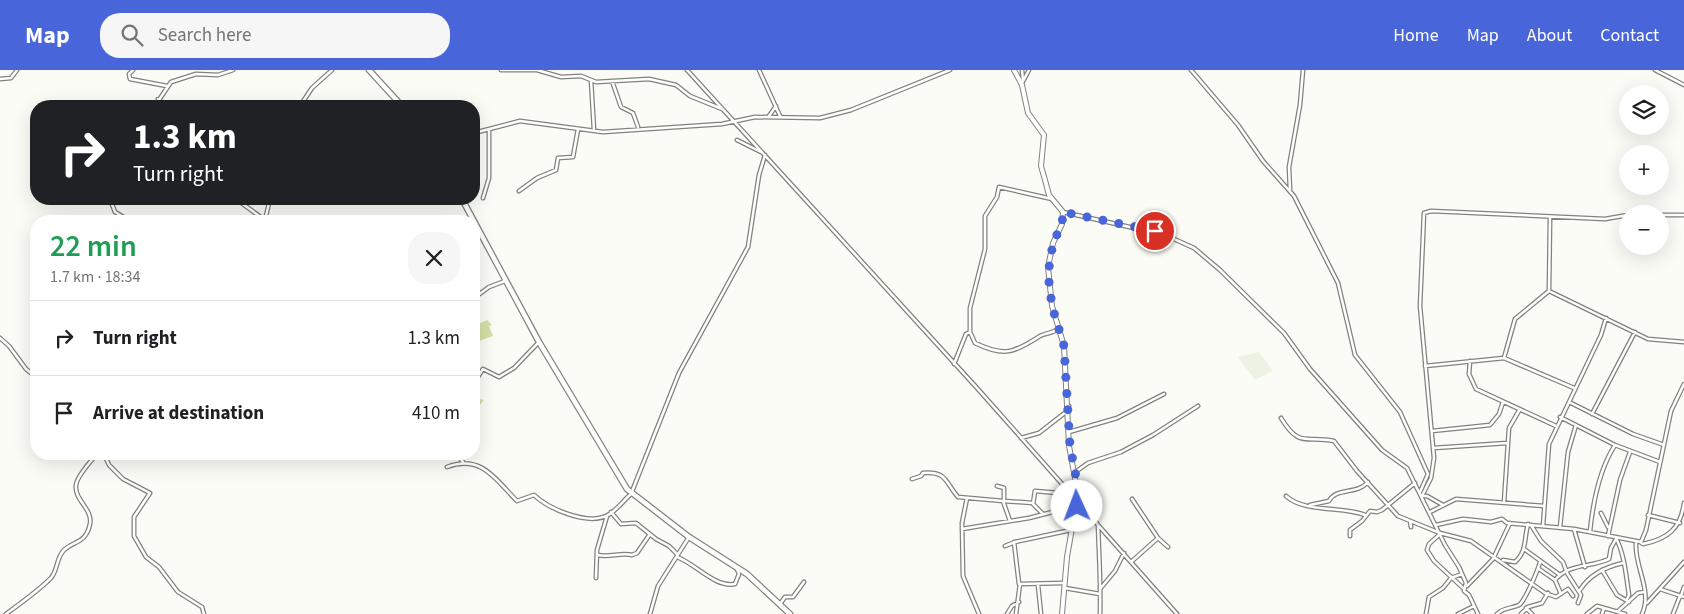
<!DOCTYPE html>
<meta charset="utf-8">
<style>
:root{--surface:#fff;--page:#f6f6f6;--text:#202124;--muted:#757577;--line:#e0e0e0;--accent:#4866da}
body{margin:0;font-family:"Source Sans 3",sans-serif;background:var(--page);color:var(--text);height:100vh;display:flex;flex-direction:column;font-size:19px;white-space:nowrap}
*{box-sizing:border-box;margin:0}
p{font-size:16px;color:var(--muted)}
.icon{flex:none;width:28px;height:28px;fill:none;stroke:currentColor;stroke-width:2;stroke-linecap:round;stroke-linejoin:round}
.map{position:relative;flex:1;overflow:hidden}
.panel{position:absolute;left:30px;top:145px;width:450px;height:245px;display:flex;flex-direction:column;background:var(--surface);border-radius:20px;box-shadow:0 5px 20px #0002}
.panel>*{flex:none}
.banner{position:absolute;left:30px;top:30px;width:450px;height:105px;border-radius:20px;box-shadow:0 5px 20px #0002;background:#202124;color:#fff;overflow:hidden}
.tools{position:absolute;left:1619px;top:15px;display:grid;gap:10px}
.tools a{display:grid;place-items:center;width:50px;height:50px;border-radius:50%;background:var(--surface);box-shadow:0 5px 20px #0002;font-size:25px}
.pin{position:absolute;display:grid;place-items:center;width:42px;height:42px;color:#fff;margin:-21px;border:2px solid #fff;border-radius:50%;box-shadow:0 1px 5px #0007}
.me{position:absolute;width:55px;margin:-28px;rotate:358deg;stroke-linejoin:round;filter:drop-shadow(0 0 4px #0008)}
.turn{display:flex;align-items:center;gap:18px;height:105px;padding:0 20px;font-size:22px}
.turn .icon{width:65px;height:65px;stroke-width:2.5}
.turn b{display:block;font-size:35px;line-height:42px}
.round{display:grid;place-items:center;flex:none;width:52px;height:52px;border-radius:20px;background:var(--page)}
.headline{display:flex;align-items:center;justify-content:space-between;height:85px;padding:0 20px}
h1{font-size:30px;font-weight:600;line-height:38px;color:#1e9e55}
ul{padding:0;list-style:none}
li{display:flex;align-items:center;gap:15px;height:75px;padding:0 20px;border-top:1px solid var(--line)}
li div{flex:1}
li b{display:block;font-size:19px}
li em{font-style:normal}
header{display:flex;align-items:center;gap:30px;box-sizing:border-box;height:70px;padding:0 25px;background:var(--accent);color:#fff}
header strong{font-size:24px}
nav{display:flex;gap:28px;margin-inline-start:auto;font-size:18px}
.search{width:350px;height:45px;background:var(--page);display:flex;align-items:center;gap:12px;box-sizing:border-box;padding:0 18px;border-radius:20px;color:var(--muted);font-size:19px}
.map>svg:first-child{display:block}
.built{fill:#eef2e4}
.green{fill:#d4e1a8}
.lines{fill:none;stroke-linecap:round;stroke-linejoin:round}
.minor-casing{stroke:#81837d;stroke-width:5}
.tertiary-casing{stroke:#81837d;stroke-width:6}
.secondary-casing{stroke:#81837d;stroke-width:7}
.minor{stroke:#fff;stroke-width:2.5}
.tertiary{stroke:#fff;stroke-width:4}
.secondary{stroke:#fff;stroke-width:4.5}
.route{stroke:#4866da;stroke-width:9;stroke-dasharray:0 16.2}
</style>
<header>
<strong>Map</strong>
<div class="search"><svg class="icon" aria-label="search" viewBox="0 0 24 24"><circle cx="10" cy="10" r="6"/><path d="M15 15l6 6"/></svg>Search here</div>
<nav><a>Home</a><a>Map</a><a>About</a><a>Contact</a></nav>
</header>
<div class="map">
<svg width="1684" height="544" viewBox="0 0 1684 544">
<rect width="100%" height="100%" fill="#fafcf5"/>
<path class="built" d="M1259,282L1273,301L1255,310L1238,287Z"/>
<path class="green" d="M487,250L492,255L489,256L493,266L479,271L474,267V256Z
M474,320L478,322L475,328L484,330L474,342Z"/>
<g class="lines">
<g class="minor-casing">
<path id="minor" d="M133,0L129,4L130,9L167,16
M501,0H535
M537,0L561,7L581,6L596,12L649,9L676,15L690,26L722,39
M687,0L977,318L1071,424L1083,433L1098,455L1177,544
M759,0L780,46
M1022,0L1023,11
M1191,0L1238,55L1263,91L1294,126L1338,213L1355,285L1400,342L1428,404L1420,422
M1655,0L1684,15
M0,9L11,8L17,0
M591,10L594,60
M612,11L621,37L633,43L638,57
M1022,13L1029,0
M158,29L161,36
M155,36L171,12L196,4L218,5L233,0
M300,36L312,18L332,0
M769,46L776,36
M474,63L520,51L603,62L722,54L755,47L820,48L851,40L950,0
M737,70L761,82
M1290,120L1289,97L1300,35L1303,0
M519,121L537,108L556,100L558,88L573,87L578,59
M483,128L489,108V60
M110,129L115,142L130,151
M236,129L266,151
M1063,142L1165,165L1194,178L1220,200L1284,263L1310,299L1382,380L1407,398L1445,475L1459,497L1466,513L1464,521L1469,525L1478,544
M1660,145H1684
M1550,148L1549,221L1648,269L1684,272
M265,150L270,129
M474,228L489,217L505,211
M970,262L975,273C1004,287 1014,283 1040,266C1046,263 1053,263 1058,259
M0,268L9,276L26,299L36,307
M1504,288L1515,249L1549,221
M1470,291L1469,304L1476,319L1556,356
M954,294L966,264L970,262V238L985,179V146L997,127L999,117L1052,129
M1425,296L1504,288L1574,318
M474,321L475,311L483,299L499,307L514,298L539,272
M1569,332L1633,364L1664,375
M1592,344L1635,262
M1560,347L1615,375L1660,392
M1281,348C1300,379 1306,365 1334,371L1357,401L1398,446L1440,463L1471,471L1545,523L1556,527L1568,519L1573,526
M1432,361L1490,355L1499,344L1503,332
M1069,362L1117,348L1164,324
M1021,368L1039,363L1066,342L1069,336
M1434,378L1507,373
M104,384L109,395L123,409L150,423L134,447V466L146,487L159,497L178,522L202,537L204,544
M457,384L463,392
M447,397C482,384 496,410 517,431L534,425C549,439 588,456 608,445C617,440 623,431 631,424L679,303L748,177L759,105L765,85
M1074,403L1088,393L1121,382L1153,365L1198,336
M912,409L921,406L923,403C947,401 945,412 958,427L1003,431L1010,451
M997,416L1004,418V431L1033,433
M1056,423L1059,440
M1286,426C1304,443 1343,436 1365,445
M967,428L962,453L963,506L979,544
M1504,432L1509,358L1520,339
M1310,435L1329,431C1336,417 1357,425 1368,412
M1443,435L1427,426H1422L1431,408L1434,388L1420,236L1424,143L1431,141L1605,149L1628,145
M611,442L621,454L636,453L656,469L669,476L677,484
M1430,442L1456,429L1544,436
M1601,443L1608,457
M1043,444L1033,434L1035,421L1070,424
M1648,445L1680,453
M1410,451L1411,457
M1098,455C1099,485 1101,514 1100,544
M1436,455L1463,449L1491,452L1502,449L1507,453L1574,459L1641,472L1646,460L1671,341L1684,314
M1531,455L1541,471L1563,492L1567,503L1581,525L1578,533
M1543,456L1549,374L1601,265L1606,248
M1560,457L1568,382L1576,355
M962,459L1029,448L1076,436
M1574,459L1585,497
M1590,461C1593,432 1599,400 1615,375
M1440,464L1429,474L1427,480L1434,491L1463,518
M1350,466V460L1362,451L1370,441L1377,442L1382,440L1415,413
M1608,466L1620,410L1630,382
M1158,468L1168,477
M1616,468C1625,486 1626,506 1629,525L1627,529
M1014,472L1019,514L1064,513
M1640,472L1643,474C1668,469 1681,458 1684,433
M1636,473C1634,496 1653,521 1642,544
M1005,476L1015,472L1071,460
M1524,479L1560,505
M598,485C609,488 621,482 632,485L637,483L650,464
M677,487C696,494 715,518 735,514L739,504L737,499
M1503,490L1515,492C1527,482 1524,468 1528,454
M1131,492L1158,468L1132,429
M1539,499L1555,510L1561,524
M1602,500L1617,525L1629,532
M596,508L597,480L607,446
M1555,510C1570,493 1589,498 1609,489L1611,478L1616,469
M1038,515L1041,544
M1467,516L1493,489L1510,453
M1065,518L1100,524
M1100,519L1115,501L1124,483
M1660,519L1684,527
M1580,520C1590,504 1605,497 1623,493
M1681,526L1684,517
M1647,533L1684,492
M780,534L785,527H793L804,512
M1526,538L1532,544
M1617,542L1638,523L1645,522
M6,544C21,533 38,521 51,508C58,500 56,488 64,480C73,471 86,474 90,454C93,439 74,430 76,415C77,406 91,391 97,384
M650,544L658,516L689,467
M1007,544L1012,536L1019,532
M1016,544L1020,514
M1426,544L1429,527L1443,518L1451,508L1462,504
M1458,544L1474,536
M1497,544C1504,537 1511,539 1519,535C1525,531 1538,500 1540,492
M1521,544L1528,537L1542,533L1548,523
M1587,544L1597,536L1625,544
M1602,544L1604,538
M1673,544L1680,526"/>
</g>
<g class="tertiary-casing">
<path id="tertiary" d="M1014,0L1022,15L1028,43L1044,65L1041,96L1045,110L1049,125L1063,142L1062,154L1053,173L1048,197L1052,236L1064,276L1069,376L1078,424L1067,487L1062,544"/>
</g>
<g class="secondary-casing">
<path id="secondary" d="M369,0L402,36
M462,129L539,272L627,419L689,467L747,504L790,544"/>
</g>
<use href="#minor" class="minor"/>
<use href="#tertiary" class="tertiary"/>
<use href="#secondary" class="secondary"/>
</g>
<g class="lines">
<path class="route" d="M1077,436L1078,417L1070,376L1064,276L1052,236L1048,204L1053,173L1062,154L1063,142L1155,161"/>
</g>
</svg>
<div class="tools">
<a><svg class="icon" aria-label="layers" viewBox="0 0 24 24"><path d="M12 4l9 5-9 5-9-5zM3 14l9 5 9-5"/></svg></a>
<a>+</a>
<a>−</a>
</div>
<div class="pin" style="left:1155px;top:161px;background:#d93025"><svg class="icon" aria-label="arrive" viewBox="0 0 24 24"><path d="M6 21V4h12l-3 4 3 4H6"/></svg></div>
<svg class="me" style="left:1077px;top:436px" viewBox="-20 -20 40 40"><circle r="19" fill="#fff"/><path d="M0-13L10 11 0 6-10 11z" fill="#4866da"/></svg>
<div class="banner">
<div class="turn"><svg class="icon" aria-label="right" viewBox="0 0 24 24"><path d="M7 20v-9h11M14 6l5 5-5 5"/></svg><div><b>1.3 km</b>Turn right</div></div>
</div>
<section class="panel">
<div class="headline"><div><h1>22 min</h1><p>1.7 km · 18:34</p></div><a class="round"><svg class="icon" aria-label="close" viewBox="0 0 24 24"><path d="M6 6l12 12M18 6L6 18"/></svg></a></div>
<ul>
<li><svg class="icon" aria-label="right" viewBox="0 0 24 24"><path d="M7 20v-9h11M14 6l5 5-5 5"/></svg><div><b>Turn right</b></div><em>1.3 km</em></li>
<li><svg class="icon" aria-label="arrive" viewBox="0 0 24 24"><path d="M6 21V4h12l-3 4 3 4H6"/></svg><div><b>Arrive at destination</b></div><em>410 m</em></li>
</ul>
</section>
</div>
